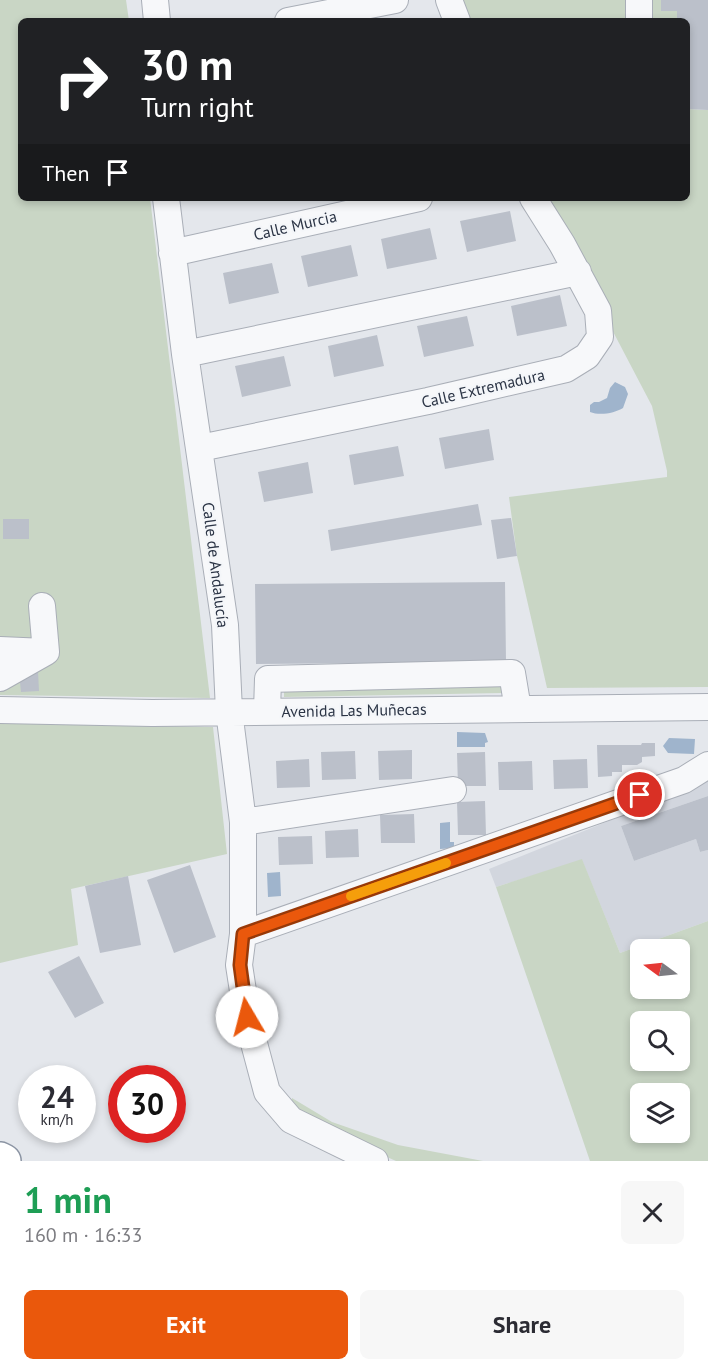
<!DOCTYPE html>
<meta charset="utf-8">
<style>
:root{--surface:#fff;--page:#f7f7f7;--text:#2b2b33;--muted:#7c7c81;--accent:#ea580c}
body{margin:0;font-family:"PT Sans",sans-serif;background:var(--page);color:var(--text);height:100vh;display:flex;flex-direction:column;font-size:22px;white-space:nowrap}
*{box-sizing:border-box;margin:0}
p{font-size:20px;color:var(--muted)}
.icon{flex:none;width:33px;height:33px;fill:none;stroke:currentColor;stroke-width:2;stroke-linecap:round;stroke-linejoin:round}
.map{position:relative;height:1161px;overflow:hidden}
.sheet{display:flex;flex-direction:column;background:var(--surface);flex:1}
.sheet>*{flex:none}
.guide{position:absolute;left:18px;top:18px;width:672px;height:183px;border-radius:9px;box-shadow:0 3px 9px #0003;background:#202124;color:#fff;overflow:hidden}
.needle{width:39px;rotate:285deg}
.buttons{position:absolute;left:630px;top:939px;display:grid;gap:12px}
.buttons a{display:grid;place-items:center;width:60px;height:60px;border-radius:9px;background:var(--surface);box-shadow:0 3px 9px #0003;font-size:30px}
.speed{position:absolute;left:18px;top:1065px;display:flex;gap:12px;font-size:30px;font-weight:700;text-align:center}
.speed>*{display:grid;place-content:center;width:78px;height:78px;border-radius:50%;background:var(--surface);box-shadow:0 3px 9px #0003;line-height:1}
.speed small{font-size:15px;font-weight:400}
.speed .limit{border:9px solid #d22;background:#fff;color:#111}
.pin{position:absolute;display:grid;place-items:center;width:51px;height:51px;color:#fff;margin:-26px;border:3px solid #fff;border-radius:50%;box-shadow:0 2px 6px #0007}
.me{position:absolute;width:66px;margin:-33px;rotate:352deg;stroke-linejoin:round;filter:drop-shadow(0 0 4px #0008)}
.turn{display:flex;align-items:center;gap:21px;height:126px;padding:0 24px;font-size:27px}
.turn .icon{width:78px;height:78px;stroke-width:2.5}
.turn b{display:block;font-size:42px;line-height:51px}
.then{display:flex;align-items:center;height:57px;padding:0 24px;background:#0003;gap:12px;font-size:22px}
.round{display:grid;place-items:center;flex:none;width:63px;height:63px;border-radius:9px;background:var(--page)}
.head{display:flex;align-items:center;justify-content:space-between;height:102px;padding:0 24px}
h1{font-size:36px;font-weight:600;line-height:45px;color:#1e9e55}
.action{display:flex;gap:12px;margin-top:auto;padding:12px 24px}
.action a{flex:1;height:69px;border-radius:9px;background:var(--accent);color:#fff;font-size:24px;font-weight:600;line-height:69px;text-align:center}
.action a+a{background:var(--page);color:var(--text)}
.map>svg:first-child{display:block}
.built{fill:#d2d6de}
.green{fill:#c9d6c5;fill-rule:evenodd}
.water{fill:#9fb4cc}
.building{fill:#bbc0ca}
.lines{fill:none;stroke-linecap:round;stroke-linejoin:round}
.minor-casing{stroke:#a9aeb7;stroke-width:28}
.highway-casing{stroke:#8b94a3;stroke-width:36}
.minor{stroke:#f7f8fa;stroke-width:26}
.highway{stroke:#fff;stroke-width:33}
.route-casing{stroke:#983908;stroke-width:15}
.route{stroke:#ea580c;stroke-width:10}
.slow{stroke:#f59e0b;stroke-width:10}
.labels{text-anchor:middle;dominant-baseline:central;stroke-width:4.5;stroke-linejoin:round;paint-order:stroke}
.street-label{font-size:16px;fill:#2b3445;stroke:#f4f6f9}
</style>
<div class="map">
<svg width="708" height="1161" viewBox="0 0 708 1161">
<rect width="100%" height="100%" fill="#e4e7ec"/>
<path class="built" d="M708,778V796L621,826L634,861L696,839L700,852L708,850V921L620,953L582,860L496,887L489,869L651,804Z"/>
<path class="green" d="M0,0H126L129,21H21V198H150L210,698L0,695Z
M461,0H661V11H677V21H468Z
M687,109L708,110V687L547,688L517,556L509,497L667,477V471L652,406L543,198H687Z
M503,685V693L284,697V689Z
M0,723L213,727L227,854L71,889L78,945L0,963Z
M582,859L620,953L708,921V1161H590L496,887ZM640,950H680V988H640ZM640,1022H680V1060H640ZM640,1094H680V1132H640Z
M292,1098L332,1122L398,1145L483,1161H396L331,1132L291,1109Z"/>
<path class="water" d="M615,382L625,387L628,394L623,408C615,413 600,416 590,412V405L594,402H599L607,398L610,388Z
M457,732L485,733L488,742L485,743V747H457Z
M669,738L695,739L694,754L668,753L663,746Z
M450,822V842H454V848L440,849V823Z
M280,872L281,896L268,897L267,873Z"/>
<path class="building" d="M661,0H708V110L687,109V21H677V11H661Z
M510,211L516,241L467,252L460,221Z
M430,228L437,259L387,269L381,239Z
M351,245L358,276L308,287L301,256Z
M272,263L279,293L229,304L223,273Z
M560,295L567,326L517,336L511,306Z
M467,316L474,346L424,357L417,326Z
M377,335L384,366L334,377L328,346Z
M284,356L291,386L242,397L235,366Z
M489,429L494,460L445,469L439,438Z
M398,446L404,476L354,485L349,455Z
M308,462L313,493L264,502L258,472Z
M478,504L482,525L331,551L328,530Z
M511,518L517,556L497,559L491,520Z
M3,519H29V539H3Z
M505,582L506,662L256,664L255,584Z
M38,671L39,691L21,692L19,672Z
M642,743H655V756L642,757V762L637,765H622V772H612V776L598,777L597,745H641Z
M412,750V779L379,780L378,751Z
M355,751L356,779L322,780L321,752Z
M485,752L486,786H458L457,753Z
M309,759L310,787L277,788L276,761Z
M587,759L588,788L554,789L553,760Z
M532,761L533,790H499L498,762Z
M708,796V850L700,852L696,839L634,861L621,826Z
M485,801L486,835H458L457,802Z
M414,814L415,843H381L380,815Z
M358,829L359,857L326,858L325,831Z
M312,836L313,864L279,865L278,837Z
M190,865L216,937L174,953L147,880Z
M128,876L141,945L100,953L85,886Z
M79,956L104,1003L75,1018L48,972Z"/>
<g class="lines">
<g class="minor-casing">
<path id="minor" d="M155,0L157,21
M449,0L457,21
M639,0V21
M288,21L395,0
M166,198L185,354L225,625L229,711L243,822V934L239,965L247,1017L267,1092L291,1120L375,1161
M172,253L419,198
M185,354L578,272
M200,448L428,401L566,369L587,356L600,337L598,311L562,244L533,198
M0,650L45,652
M0,678L46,652L42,606
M0,710L152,713L708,707
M267,711L268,679L512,673L518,709
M243,822L453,790
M243,934L684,780L708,765"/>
</g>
<g class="highway-casing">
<path id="highway" d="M0,1159L4,1161"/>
</g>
<use href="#minor" class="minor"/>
<use href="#highway" class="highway"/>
</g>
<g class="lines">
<g class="route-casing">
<path id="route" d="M247,1017L240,965L243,934L640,795"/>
</g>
<use href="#route" class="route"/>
<path class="slow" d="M351,896L446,863"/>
</g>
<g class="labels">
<g class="street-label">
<text transform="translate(295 225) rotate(-13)">Calle Murcia</text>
<text transform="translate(483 388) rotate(-13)">Calle Extremadura</text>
<text transform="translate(216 565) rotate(83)">Calle de Andalucía</text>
<text transform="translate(354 710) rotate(-1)">Avenida Las Muñecas</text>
</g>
</g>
</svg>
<div class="buttons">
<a><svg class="needle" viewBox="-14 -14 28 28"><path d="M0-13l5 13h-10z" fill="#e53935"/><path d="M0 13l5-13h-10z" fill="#7c7c81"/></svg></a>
<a><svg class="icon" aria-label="search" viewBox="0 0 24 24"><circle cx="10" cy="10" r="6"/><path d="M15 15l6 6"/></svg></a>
<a><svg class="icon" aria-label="layers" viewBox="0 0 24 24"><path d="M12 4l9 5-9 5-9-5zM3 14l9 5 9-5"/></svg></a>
</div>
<div class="speed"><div>24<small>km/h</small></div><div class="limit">30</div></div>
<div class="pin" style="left:640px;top:795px;background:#d93025"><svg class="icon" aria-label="arrive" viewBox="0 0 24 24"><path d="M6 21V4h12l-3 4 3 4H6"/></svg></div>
<svg class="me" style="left:247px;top:1017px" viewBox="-20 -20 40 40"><circle r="19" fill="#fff"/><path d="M0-13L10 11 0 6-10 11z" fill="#ea580c"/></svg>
<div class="guide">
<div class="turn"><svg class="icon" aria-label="right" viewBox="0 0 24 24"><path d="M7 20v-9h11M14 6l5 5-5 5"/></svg><div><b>30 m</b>Turn right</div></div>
<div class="then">Then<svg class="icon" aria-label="arrive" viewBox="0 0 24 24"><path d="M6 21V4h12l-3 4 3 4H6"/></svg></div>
</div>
</div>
<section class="sheet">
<div class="head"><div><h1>1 min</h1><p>160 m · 16:33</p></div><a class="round"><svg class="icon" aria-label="close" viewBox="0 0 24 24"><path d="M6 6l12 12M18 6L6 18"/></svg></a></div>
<div class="action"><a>Exit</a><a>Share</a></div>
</section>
